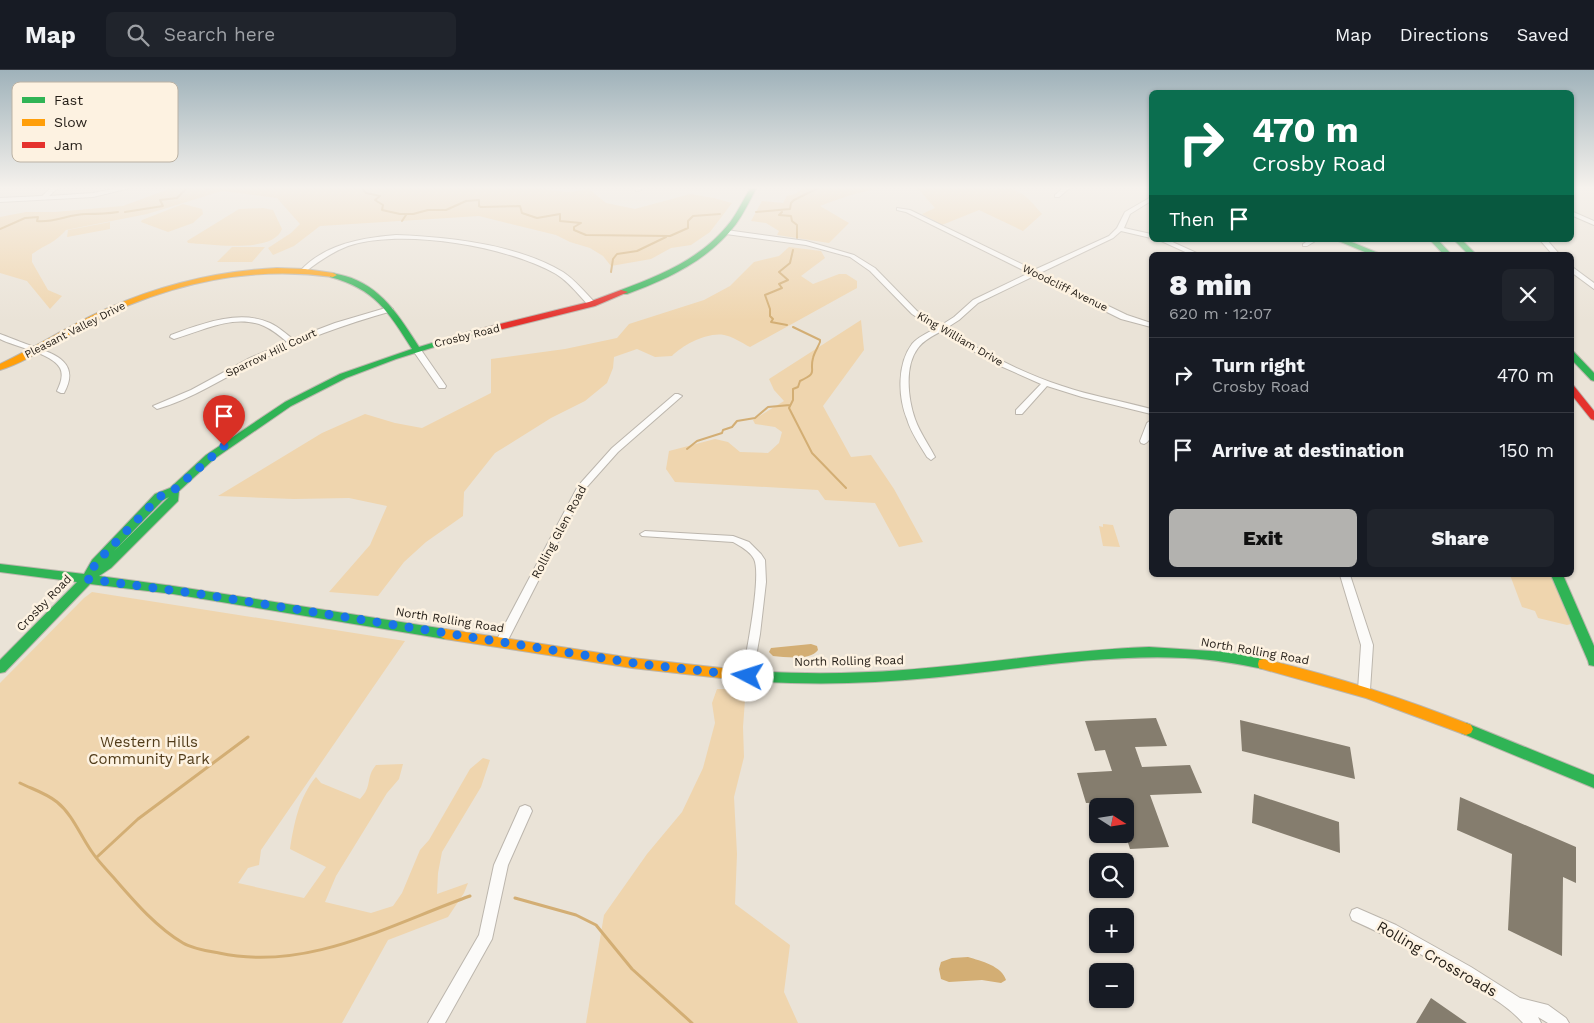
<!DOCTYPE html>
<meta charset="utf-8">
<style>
:root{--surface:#171b24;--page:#20242c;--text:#f1f3f6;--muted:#9ea1a6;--line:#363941;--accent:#b3b2af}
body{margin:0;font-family:"Work Sans",sans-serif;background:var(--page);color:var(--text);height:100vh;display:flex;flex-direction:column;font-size:19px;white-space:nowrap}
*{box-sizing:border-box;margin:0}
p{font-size:16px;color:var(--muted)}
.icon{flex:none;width:28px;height:28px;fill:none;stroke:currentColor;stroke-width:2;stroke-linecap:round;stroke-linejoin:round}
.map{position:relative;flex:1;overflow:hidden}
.side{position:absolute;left:1149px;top:182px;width:425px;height:325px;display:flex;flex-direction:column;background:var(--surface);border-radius:8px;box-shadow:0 1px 4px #0004}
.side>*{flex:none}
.top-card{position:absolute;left:1149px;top:20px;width:425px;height:152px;border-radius:8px;box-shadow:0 1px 4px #0004;background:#0b6e4f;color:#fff;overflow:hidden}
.needle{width:32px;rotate:102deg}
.buttons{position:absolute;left:1089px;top:728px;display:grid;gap:10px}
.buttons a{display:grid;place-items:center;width:45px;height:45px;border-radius:8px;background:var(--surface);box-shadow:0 1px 4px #0004;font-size:25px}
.pin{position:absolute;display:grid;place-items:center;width:42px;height:42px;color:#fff;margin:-51px -21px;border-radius:50% 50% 50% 0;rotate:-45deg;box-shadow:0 0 5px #0007}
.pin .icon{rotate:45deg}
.me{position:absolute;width:55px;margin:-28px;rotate:275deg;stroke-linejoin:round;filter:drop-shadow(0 0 4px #0008)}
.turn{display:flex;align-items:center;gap:18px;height:105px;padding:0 20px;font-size:22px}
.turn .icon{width:65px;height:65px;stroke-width:2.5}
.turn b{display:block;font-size:35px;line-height:42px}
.then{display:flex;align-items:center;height:48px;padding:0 20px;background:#0003;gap:10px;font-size:19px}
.round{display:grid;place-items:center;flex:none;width:52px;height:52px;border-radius:8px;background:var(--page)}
.overview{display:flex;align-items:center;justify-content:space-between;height:85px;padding:0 20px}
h1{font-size:30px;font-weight:800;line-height:38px}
.cta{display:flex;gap:10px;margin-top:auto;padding:10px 20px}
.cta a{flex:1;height:58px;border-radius:8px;background:var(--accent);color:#111;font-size:20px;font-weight:800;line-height:58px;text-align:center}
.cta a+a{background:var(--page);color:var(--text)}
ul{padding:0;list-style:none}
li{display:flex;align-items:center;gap:15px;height:75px;padding:0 20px;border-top:1px solid var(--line)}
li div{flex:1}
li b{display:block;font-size:19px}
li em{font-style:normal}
header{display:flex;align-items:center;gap:30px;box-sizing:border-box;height:70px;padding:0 25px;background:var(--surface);border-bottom:1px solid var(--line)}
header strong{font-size:24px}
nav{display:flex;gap:28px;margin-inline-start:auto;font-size:18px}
.search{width:350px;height:45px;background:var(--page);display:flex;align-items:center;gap:12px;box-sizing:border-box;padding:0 18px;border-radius:8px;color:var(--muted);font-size:19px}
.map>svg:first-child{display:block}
.green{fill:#efd5ae}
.water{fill:#d3ae74}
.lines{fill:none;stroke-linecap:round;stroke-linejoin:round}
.stream-far1{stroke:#d3ae74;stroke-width:2}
.stream{stroke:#d3ae74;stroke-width:3}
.building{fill:#857d6e}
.street-casing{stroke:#bcb6ad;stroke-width:2}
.fast-casing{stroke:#bcb6ad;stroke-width:2}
.slow-casing{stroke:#bcb6ad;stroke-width:2}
.jam-casing{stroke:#bcb6ad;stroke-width:2}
.street{fill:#fcfbf9;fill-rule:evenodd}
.fast{fill:#30b455;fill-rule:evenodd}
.slow{fill:#ff9f0a;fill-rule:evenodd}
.jam{fill:#e5322d;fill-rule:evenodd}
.route{stroke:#1a73e8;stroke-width:9;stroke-dasharray:0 16.2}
.labels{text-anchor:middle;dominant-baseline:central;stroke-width:5;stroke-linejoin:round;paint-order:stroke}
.far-street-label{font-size:11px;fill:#221c15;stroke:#fdf2e1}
.street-label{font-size:12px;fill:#221c15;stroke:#fdf2e1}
.near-park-label{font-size:15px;fill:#513c1a;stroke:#fdf2e1}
.near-street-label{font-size:15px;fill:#221c15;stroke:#fdf2e1}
.key{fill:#fdf2e1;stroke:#bbb2a4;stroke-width:1}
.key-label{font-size:14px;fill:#221c15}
</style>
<header>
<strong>Map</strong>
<div class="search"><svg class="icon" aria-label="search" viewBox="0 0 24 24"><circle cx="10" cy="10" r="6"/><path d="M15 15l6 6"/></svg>Search here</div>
<nav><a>Map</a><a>Directions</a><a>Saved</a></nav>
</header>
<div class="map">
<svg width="1594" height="953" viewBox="0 0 1594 953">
<rect width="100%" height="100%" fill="#eae3d7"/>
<path class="green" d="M174,117H525L569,122L589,119L606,133L635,139L690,124L714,128L732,133L710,162L691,175L671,178L651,189L611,196L603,186L590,178L570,172L556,165L479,146L320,156L294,176L273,185L268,178L291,163L300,154L277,128L222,121L147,144L66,160C55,173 46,174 32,184V192L48,220L62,226L50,239L27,211L0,203V147L26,142H55L123,136Z
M804,117H901C872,117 846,126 820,136L849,153L829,173L777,165L779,161L766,153L751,151L762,131L783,133L787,126L795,124Z
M902,117H980C991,122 1000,118 1011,119C1024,121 1034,135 1042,144L1023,161L979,140L942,155L922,144L935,138L919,120Z
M183,134L202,139L203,144L193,153L168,162L141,152L142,150Z
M263,138L273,140L282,159C273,184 210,174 188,173L187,171L239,139Z
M110,152V159L67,167L68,160Z
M232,177H265L252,192H217Z
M789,177L821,181L825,188L801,206L813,214L839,204H846L857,211V218L750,277C742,273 732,266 724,265C707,262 683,275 672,286L655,287L637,279L614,287L613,298L607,313L585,331L551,348L495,383L464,422L463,446L426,472L404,492L378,526L329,522L370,475L387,436L349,428L294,429L218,426L322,363L365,344L395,353L422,358L491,323V289L565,279L617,268L629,254L704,230L730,216L754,192L779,186Z
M861,250L864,280L823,336L851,387L871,385L894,419L923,472L899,477L875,433L825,430L818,420L675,412L666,399L669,381L715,369L728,372L740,382L768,383L779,373L782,362L775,357L755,354L753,350L784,331L774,320L769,309Z
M1103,454L1113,455L1120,477L1103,476L1099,456L1103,457Z
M1510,505H1551L1571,554L1567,555L1538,548L1535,541L1522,537Z
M92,522L405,571L261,780L259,795L248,798L238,813L304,828L326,797L290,779C294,754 299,727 316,707L321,713L360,729C373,716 365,708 376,695L403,694L399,709L387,723L336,806L325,832L371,843L393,836L402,823L420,780L429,770L470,699L483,688L490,690L481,717L442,782L438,803L437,824L468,813L464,823L448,847L388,870L342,953H0V613L84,528Z
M717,619H743L745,630L743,657L744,687L734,727L737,784L735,834L790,875L784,922L798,953H586L604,845L647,784L682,742L703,698L715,653L712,633Z"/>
<path class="water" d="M811,574L817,576L818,580C810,591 786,587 773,586L769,582L771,578Z
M968,887C981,891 1002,896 1006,910L1001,913L982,910L949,912L941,909L939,899L941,892L952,888Z"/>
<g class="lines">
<path class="stream-far1" d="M203,117L207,119L212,117
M361,117L366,123L380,126L375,130L383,135L382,140L400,144H413L428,140H446L466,131L479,130V136L481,137L520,136L522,143L537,148L560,144V151L581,153L574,157V160L586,165L670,166L688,158V151L693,146L720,144
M125,142L163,136L160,130L177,128L187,118L199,117
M756,142L790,139L791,133L794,130L820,117
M782,142L779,145L791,146L792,151L797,155V168
M402,151L406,145
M0,159L25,148L38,147L37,151C54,153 69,144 86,144C99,144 105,144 118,142
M611,202L613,189L617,184L637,181L666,167
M787,255L771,252L773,249L770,246V239L765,225L782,218L779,214L788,210L779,202L790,193L793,180
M793,257L820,270V272C818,277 814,283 813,288C809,303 819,302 800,311L798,317L793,319V330L789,338L812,383L846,418
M687,379L697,371L722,363L723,360L732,357L737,351L755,348L768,337L790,335"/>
<path class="stream" d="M20,713C32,719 46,723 57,732C73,745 80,765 92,782C98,791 106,799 114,808C134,831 156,857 183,873C193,879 207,881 219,883C307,902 389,855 470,826
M97,787L138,749L248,667
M515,828L576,845L596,855L632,899L692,953"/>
</g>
<path class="building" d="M1156,648L1167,676L1135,677L1142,697L1190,695L1202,723L1150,725L1169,777L1130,779L1125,763V736H1116L1115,732L1086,733L1077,703L1112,701L1105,680L1095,681L1085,651Z
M1240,650L1350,677L1355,709L1242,681Z
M1254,724L1339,752L1340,783L1252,753Z
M1460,727L1576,777V813L1563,807L1562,886L1508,860L1512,784L1457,760Z
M1431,928L1467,953H1416Z"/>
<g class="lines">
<g class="street-casing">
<path id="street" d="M52,117H59L49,126L93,123L122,117H134L93,127L0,132V128L42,126Z
M635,117H641V120L636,121Z
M1064,117H1071L1059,127H1055V125Z
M1151,127V131L1130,144L1124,158L1151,164V168L1121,161L1113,168L1040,203L1127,245L1151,253V257L1121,249L1034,206L978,233L959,250L945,259C983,282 1021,303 1062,316C1091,326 1122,331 1151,339V344L1082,327L1047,316L1022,344H1016V340L1041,314L996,294L940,262C932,266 923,271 918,278C904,296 908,329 915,349C920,363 929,375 935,387L931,390L927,387C920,375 911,363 907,349C898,327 897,294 912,274C918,267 927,263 935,259L912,244L870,201L850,187L806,175L726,164L723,162L726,160L806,171L854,185L875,198L917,241L940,256L954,247L973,230L1029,203L906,142L897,140V138L910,140L1034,200L1109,166L1117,158L1125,142Z
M1571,141L1594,151V155L1571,145Z
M396,165C450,167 516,174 563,202C575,210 586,223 596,234L589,236C579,225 569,212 556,204C507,176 402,158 348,176C332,182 318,192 305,202L300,201C325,174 361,168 396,165Z
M1159,170H1168L1201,185H1192Z
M1309,170H1317L1307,176H1303V174Z
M1540,170H1547L1560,185H1553Z
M1571,196L1594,213V219L1571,202Z
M389,237L393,239L392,241C346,254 301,270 258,291C224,307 193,329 157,339L153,336L191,320L250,288L287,272C280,266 273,260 264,256C234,243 202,261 174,269L170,267L171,265C201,254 239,239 270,253C279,257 286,264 293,269L335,253Z
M0,264C9,267 17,271 26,274C51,283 82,290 64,323H61L57,321C60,314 64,306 60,298C52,283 15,277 0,269Z
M413,277H419L446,316L445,318H439L412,279Z
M675,324H678L682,326L618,382L585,419L505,576L501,577L497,576L495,573L578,416L612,378Z
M1151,350C1152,358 1153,370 1144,374L1141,373L1140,371L1147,353Z
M645,461L733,466L749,472L761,484L765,490L766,512L760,564L752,609L748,611L744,609L742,606C746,585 762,505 754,489C750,481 740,476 733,472L642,466L640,464Z
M1340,505H1350L1373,575L1370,620L1368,623L1364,625L1360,623L1358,620L1361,575Z
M525,735L530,737L532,741L508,795L492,869L445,953H428L479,865L494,795L520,737Z
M1357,838L1396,855L1471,897L1520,928L1548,935L1566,948L1569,953H1548L1538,947L1541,953H1523C1510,938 1494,929 1477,918C1437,892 1395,869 1352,850L1350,845L1352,840Z"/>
</g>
<g class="fast-casing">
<path id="fast" d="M751,117H757C750,130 744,143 736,154C709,190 668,209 627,224H621V220C662,205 704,187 731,151C739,140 744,128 751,117Z
M1336,170H1347L1383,185H1372Z
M1430,170H1438L1452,185H1444Z
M1454,170H1462L1477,185H1469Z
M330,203C335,203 340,205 345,206C381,216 400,247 419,277L475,260L479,263L396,289L346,308L291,336L214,389L179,421L178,431L111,498L99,506L173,516L445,559L449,561L451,564L449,567L445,569L173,524L90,514L5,602L0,603V590L77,512L0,502V494L84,504L92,490L155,424L170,418L206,385L285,332L340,304L412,279C388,241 375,219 330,207ZM169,427L114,481L163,430Z
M1571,281L1574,282L1594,303V311L1591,310L1571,289Z
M1551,505H1563L1594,576V596L1589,595L1588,591Z
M1149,577L1226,582L1264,589L1269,590L1270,594L1269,598L1264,599C1238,594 1212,589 1185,588C1099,584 1015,600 929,608C869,614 809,615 748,611L743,610L742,606L743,602L748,601C800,604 852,604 903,600C985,594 1066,580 1149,577Z
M1466,653L1594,705V718L1461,663L1459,659L1461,655Z"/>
</g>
<g class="slow-casing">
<path id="slow" d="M277,198L305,199L333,203L337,205L333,207C247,195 164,215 88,254C62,268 27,292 0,300V294C36,277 70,255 106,239C160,215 217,201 277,198Z
M445,559L632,588L748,601L753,602L754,606L753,610L748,611L632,598L445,569L441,567L439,564L441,561Z
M1264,589C1335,606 1403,628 1471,655L1473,659L1471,663L1466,665L1366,628L1259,598L1258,594L1259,590Z"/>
</g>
<g class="jam-casing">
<path id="jam" d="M621,220L628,222L595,236L475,266L471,263L472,261L589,232Z
M1571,315L1574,316L1594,341V350L1591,349L1571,324Z"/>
</g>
<use href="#street" class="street"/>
<use href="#fast" class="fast"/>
<use href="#slow" class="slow"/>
<use href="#jam" class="jam"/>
</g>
<linearGradient id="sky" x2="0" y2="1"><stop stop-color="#9fb2ba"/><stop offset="0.47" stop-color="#f6f2ed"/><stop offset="1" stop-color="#f6f2ed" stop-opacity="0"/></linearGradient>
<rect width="1594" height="251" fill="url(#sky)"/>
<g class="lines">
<path class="route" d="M224,376L174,420L159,427L96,493L87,509L200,524L640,594L748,606"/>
</g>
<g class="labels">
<g class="far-street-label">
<text transform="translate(1065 218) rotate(26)">Woodcliff Avenue</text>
<text transform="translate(75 260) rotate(-27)">Pleasant Valley Drive</text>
<text transform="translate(467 266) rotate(-14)">Crosby Road</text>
<text transform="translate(960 269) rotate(30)">King William Drive</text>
<text transform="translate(271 283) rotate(-25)">Sparrow Hill Court</text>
</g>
<g class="street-label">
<text transform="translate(559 462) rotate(-62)">Rolling Glen Road</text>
<text transform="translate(44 533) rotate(-46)">Crosby Road</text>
<text transform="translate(450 550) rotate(9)">North Rolling Road</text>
<text transform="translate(1255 581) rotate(10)">North Rolling Road</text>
<text transform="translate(849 591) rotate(-1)">North Rolling Road</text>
</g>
<g class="near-park-label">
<text x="149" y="672">Western Hills<tspan x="149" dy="17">Community Park</tspan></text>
</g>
<g class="near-street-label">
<text transform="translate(1437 889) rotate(30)">Rolling Crossroads</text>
</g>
</g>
<rect x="12" y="12" width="166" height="80" rx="8" class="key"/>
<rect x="22" y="27" width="23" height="6" fill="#30b455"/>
<rect x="22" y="49" width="23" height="7" fill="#ff9f0a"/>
<rect x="22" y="72" width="23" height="6" fill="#e5322d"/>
<g class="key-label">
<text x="54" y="35">Fast</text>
<text x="54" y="57">Slow</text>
<text x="54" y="80">Jam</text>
</g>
</svg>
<div class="buttons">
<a><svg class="needle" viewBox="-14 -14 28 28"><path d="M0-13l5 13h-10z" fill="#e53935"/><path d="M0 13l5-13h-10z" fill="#9ea1a6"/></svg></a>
<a><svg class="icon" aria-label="search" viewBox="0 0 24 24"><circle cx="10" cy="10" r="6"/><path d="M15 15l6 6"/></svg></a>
<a>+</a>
<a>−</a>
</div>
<div class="pin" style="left:224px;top:376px;background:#d93025"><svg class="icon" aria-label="arrive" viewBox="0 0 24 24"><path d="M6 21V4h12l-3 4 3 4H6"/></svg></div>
<svg class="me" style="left:748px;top:606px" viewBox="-20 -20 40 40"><circle r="19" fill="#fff"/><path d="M0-13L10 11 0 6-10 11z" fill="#1a73e8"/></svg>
<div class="top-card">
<div class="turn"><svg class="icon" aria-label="right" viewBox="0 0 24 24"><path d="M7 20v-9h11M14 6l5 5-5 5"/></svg><div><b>470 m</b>Crosby Road</div></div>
<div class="then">Then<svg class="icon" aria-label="arrive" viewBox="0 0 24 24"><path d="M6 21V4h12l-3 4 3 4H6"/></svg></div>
</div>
<section class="side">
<div class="overview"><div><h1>8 min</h1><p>620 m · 12:07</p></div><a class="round"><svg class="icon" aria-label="close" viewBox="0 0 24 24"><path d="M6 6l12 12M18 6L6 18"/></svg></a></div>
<ul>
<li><svg class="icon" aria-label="right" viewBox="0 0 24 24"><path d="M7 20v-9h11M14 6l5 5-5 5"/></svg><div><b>Turn right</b><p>Crosby Road</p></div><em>470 m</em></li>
<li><svg class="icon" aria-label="arrive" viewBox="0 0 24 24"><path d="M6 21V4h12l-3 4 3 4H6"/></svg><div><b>Arrive at destination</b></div><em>150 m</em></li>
</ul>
<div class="cta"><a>Exit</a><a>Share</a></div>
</section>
</div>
